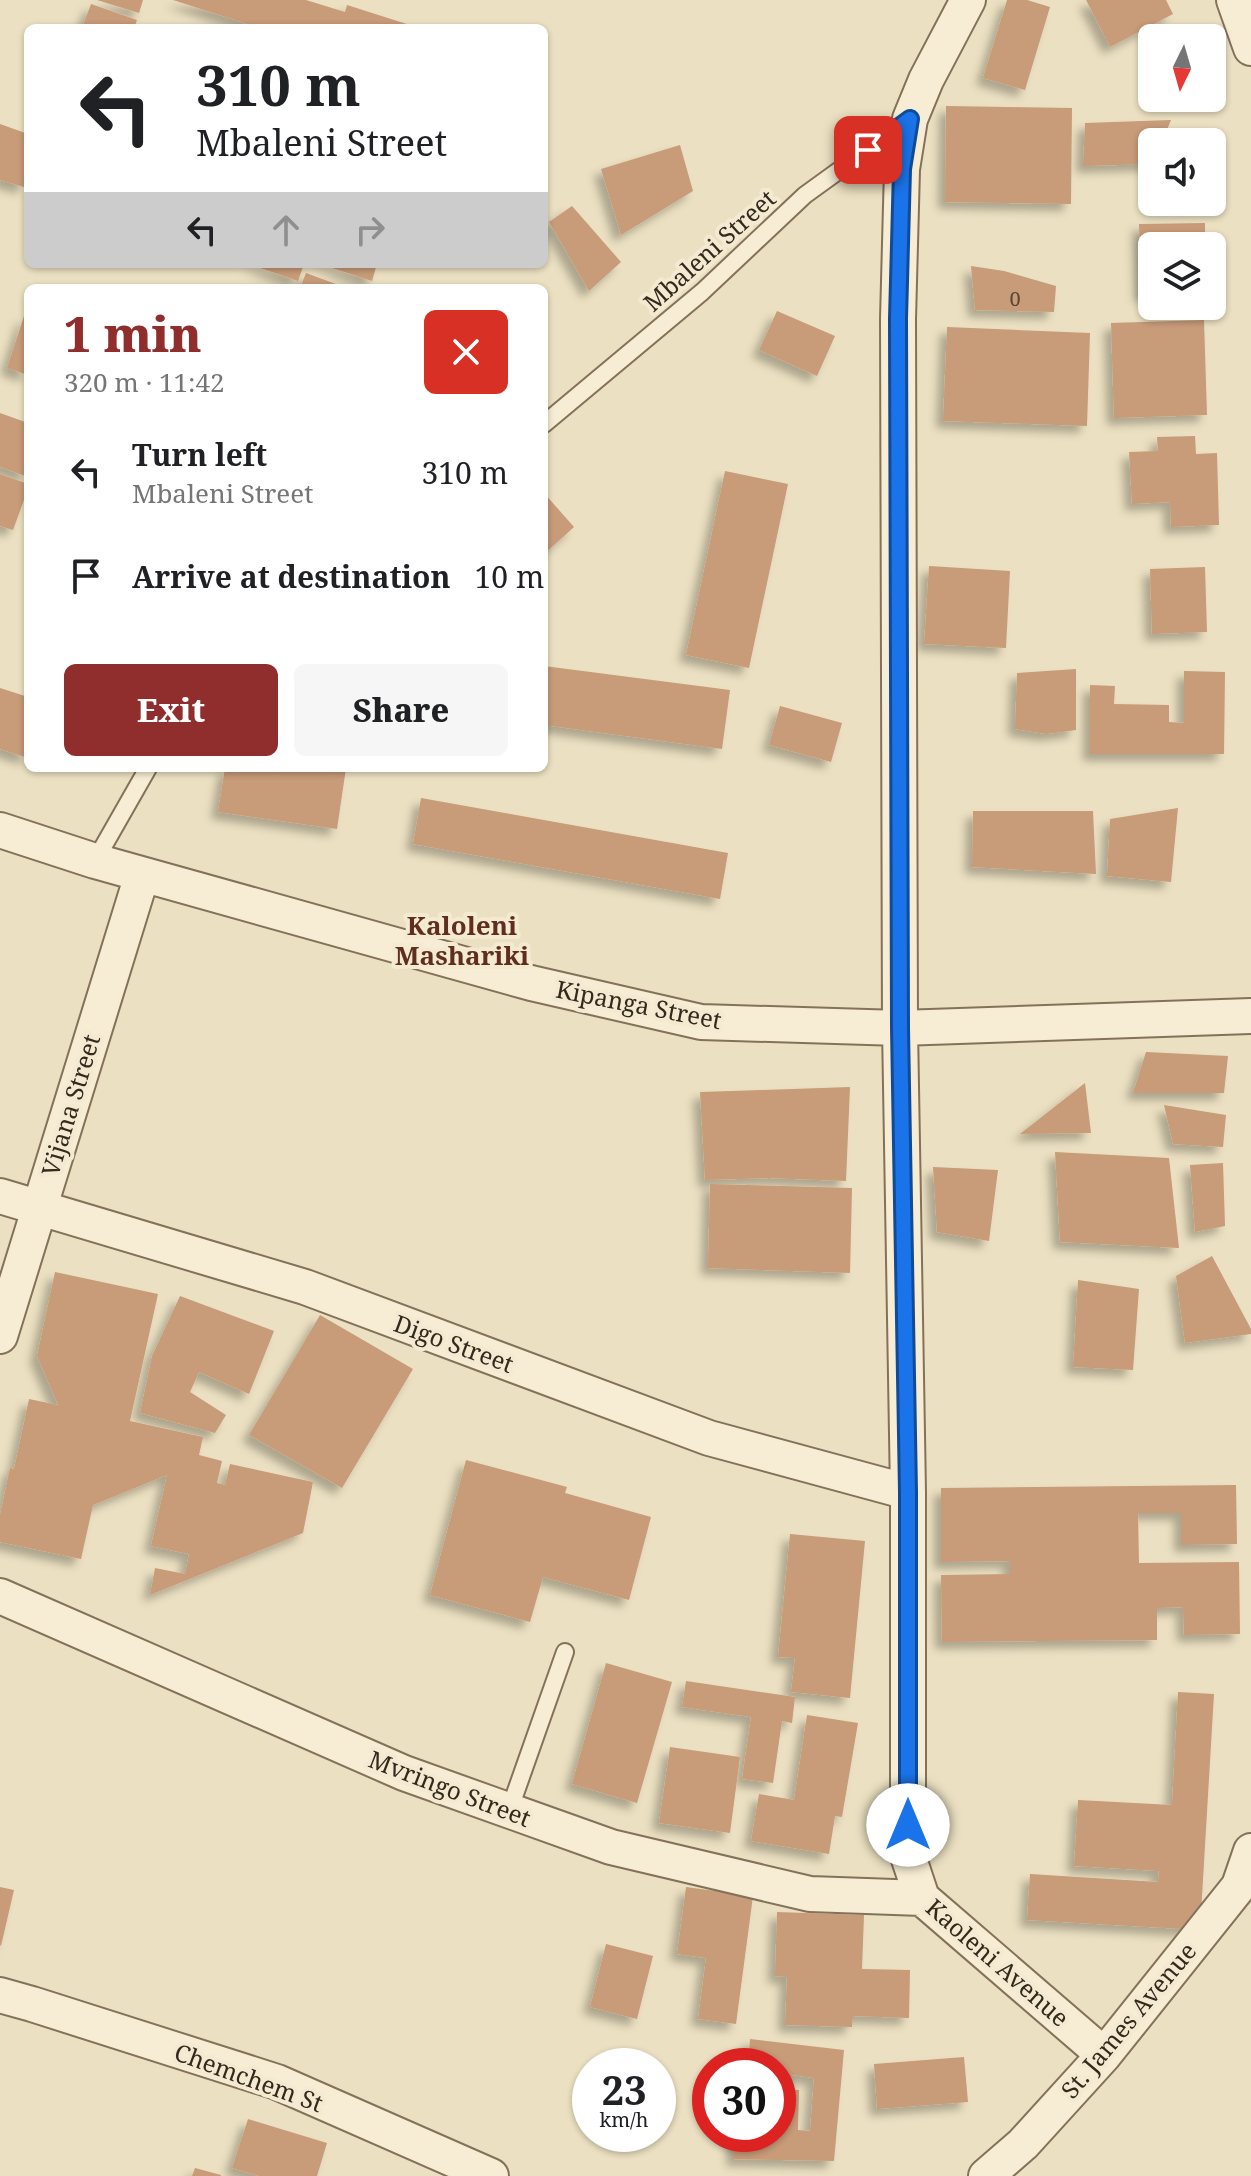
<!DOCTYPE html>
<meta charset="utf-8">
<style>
:root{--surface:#fff;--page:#f6f6f6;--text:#202124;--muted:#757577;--accent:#902e2d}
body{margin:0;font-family:"Noto Serif",serif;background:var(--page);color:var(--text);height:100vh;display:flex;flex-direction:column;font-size:30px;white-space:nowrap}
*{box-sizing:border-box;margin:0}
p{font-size:26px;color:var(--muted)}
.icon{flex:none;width:44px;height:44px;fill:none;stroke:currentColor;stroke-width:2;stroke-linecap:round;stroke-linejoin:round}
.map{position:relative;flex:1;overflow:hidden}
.side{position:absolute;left:24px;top:284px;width:524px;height:488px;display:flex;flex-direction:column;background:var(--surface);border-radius:12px;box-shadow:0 2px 6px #0004}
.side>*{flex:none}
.top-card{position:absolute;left:24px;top:24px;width:524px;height:244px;border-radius:12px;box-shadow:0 2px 6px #0004;background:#fff;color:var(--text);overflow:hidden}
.needle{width:52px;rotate:185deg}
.fabs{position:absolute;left:1138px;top:24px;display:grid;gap:16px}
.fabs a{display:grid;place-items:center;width:88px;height:88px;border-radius:12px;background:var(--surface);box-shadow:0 2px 6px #0004;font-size:40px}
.speed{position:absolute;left:572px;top:2048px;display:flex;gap:16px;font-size:40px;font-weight:700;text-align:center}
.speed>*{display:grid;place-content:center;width:104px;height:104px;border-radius:50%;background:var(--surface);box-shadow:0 2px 6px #0004;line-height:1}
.speed small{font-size:20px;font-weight:400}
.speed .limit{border:12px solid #d22;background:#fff;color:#111}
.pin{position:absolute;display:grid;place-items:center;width:68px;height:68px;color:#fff;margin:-34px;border-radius:16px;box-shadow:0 4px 12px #0006}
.me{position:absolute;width:88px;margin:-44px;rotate:0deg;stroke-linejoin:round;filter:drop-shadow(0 0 6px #0008)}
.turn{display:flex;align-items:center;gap:28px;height:168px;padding:0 40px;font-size:36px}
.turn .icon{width:104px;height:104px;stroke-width:2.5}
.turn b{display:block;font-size:56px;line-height:68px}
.lanes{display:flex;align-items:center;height:76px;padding:0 40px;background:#0003;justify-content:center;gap:40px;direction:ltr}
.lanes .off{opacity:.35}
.round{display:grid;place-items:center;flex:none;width:84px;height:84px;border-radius:12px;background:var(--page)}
.head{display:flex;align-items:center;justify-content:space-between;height:136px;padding:0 40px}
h1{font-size:48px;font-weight:800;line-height:60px;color:var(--accent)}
.action{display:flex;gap:16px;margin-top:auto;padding:16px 40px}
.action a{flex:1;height:92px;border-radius:12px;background:var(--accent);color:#fff;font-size:32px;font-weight:800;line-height:92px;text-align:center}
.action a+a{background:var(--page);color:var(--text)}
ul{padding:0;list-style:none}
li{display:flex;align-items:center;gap:24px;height:104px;padding:0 40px}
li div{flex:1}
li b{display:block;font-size:30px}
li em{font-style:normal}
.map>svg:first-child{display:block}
.building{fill:#c89b79;filter:url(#shadow)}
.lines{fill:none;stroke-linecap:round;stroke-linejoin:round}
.lane-casing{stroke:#84715a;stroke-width:20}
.street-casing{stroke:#84715a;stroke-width:38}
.lane{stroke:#f7edd4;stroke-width:16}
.street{stroke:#f7edd4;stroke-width:34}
.route-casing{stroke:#114b97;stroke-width:20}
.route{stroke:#1a73e8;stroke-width:14}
.labels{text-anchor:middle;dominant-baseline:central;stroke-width:8;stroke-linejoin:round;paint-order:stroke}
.number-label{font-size:20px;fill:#594634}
.street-label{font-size:24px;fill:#34291d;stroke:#f3ead1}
.neighbourhood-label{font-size:26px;font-weight:bold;fill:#5f2e1f;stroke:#f3ead1}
</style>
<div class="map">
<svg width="1251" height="2176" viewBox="0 0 1251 2176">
<defs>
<filter id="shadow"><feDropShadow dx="-7" dy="7" stdDeviation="4" flood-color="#0004"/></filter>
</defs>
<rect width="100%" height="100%" fill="#ebe0c1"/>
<path class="building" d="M97,0H143L139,13Z
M173,0H306L345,12L347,5L413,26L412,28H260Z
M1007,0H1027L1050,7L1025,90L983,78Z
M1086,0H1166L1173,14L1110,47Z
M91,4L137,20L134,28H82Z
M946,106L1072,108L1071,204L945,202Z
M1171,120L1162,142H1152V164L1083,166L1085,123Z
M0,124L28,134V175L24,187L0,180Z
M680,145L693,191L621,235L601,169Z
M572,206L621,262L589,291L549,222Z
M1205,223V246H1152V295H1141L1139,224Z
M249,264H304L298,281Z
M320,264H377L372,281Z
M971,266L1004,271L1056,286L1054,312L975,310Z
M306,273L347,288H300Z
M777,311L835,336L817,376L759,350Z
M24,316L28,317V375L7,368Z
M1204,320L1207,415L1114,418L1111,323Z
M947,327L1090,333L1087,426L943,421Z
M0,413L28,423V477L0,467Z
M1195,436L1196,454L1217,453L1219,525L1171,527L1170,502L1132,504L1129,452L1158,451L1157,437Z
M725,471L788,484L749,668L686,655Z
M0,474L28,484V489L13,530L0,526Z
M544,493L574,527L544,554Z
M929,566L1010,571L1006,648L924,644Z
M1205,567L1207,632L1152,634L1150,569Z
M544,666L730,690L722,749L544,725Z
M1076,669V730L1046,734L1015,729L1017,673Z
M1184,671L1225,672L1224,754H1090V685L1115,686L1114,704L1169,705V722L1184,723Z
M0,688L28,697V758L0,749Z
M780,706L842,723L831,762L769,745Z
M225,768H346L337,829L218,812Z
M421,798L728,853L720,899L413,844Z
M1178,808L1171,882L1107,876L1110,819Z
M973,811H1093L1096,874L972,867Z
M1146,1052L1228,1056L1224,1093H1133Z
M1085,1083L1091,1133L1020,1134Z
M850,1087L846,1181L769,1178L705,1180L700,1092Z
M1164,1105L1226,1115L1223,1147L1173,1144Z
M1055,1152L1169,1158L1179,1248L1060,1242Z
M1223,1163L1225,1226L1195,1232L1190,1165Z
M933,1167L998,1170L989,1241L937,1232Z
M710,1184L852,1188L850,1273L708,1268Z
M1212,1256L1251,1329V1334L1185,1343L1176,1276Z
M55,1272L158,1294L130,1421L203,1437L199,1455L222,1461L217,1483L225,1485L230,1464L313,1482L303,1533L150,1595L155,1568L185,1574L189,1554L151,1546L167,1475L93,1505L81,1559L0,1542V1515L10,1468L14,1469L29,1399L58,1405L37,1356Z
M1078,1280L1139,1289L1133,1370L1073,1367Z
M180,1296L274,1331L249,1394L199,1372L190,1392L226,1415L215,1433L140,1413L152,1356Z
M320,1315L413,1369L342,1488L249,1435Z
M466,1460L567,1487L565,1493L651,1517L629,1600L543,1577L530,1622L430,1595Z
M1236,1485L1237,1544L1181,1545V1513H1138L1139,1563L1239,1562L1240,1634L1184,1635L1183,1607L1157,1608V1640L942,1642L941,1575L1010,1574V1561L941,1562V1488Z
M790,1534L865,1541L850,1698L791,1692L795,1658L778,1657Z
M606,1663L672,1682L637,1803L572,1784Z
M686,1681L795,1697L792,1723L782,1721L773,1783L742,1779L751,1717L682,1707Z
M1178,1692L1214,1694L1200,1930L1027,1920L1030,1874L1158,1882L1159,1871L1074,1866L1078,1800L1172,1805Z
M807,1715L858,1723L842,1817L835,1816L829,1854L751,1841L759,1794L794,1800Z
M670,1747L740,1757L730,1833L659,1823Z
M0,1887L14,1890L1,1946L0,1945Z
M686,1887L753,1896L736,2024L698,2019L706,1958L677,1954Z
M777,1912L864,1915L862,1969L910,1970L909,2018L853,2016L852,2027L785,2025L787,1977L775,1976Z
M606,1944L653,1956L637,2019L590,2007Z
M750,2039L844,2050L834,2161L733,2159L734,2134H778V2089L799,2090L798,2130L810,2131L814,2078L778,2073V2066H748Z
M964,2057L968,2102L877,2109L874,2064Z
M248,2119L327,2143L317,2176H259L232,2168Z
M195,2168L221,2175V2176H192Z"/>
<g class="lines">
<g class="lane-casing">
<path id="lane" d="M544,424L702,292L805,195L906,122
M95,861L148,768
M509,1811L565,1652"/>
</g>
<g class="street-casing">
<path id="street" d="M968,0L926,80L910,119L902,169L898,319L900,1028L908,1492V1856L922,1898L1104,2055
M1234,0L1251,48
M0,830L95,861L531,983L701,1022L900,1028L1251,1016
M0,1196L305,1287L709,1438L908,1492
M0,1336L142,875
M0,1596L404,1773L611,1847L810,1894L922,1898
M0,1995L32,2004L277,2082L491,2176
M986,2176L1023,2144L1104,2055L1239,1886L1251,1851"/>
</g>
<use href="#lane" class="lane"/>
<use href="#street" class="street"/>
</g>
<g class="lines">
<g class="route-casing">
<path id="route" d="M868,150L910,119L902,169L898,319L900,1028L908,1492V1825"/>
</g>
<use href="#route" class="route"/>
</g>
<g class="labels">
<g class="number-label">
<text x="1015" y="298">0</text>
</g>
<g class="street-label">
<text transform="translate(709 250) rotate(-42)">Mbaleni Street</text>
<text transform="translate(639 1004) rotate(11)">Kipanga Street</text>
<text transform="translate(70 1105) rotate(-73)">Vijana Street</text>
<text transform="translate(454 1343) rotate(20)">Digo Street</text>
<text transform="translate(450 1788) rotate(21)">Mvringo Street</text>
<text transform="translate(998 1962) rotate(41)">Kaoleni Avenue</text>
<text transform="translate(1128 2020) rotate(-50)">St. James Avenue</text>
<text transform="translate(249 2077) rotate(20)">Chemchem St</text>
</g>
<g class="neighbourhood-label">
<text x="462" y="925">Kaloleni<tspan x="462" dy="30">Mashariki</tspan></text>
</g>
</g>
</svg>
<div class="fabs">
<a><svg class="needle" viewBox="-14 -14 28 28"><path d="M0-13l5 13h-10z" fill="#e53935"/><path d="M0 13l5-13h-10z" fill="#757577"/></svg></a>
<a><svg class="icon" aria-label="sound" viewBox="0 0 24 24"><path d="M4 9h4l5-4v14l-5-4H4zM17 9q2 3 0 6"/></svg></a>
<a><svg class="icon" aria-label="layers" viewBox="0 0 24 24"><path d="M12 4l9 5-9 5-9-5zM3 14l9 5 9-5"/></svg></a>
</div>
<div class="speed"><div>23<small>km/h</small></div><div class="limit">30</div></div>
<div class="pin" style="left:868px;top:150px;background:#d93025"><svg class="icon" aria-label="arrive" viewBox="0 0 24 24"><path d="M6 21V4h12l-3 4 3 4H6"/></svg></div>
<svg class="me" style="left:908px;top:1825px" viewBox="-20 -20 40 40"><circle r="19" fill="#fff"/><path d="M0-13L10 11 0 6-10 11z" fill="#1a73e8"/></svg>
<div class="top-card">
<div class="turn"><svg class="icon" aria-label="left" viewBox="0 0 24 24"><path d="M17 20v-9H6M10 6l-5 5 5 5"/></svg><div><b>310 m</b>Mbaleni Street</div></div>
<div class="lanes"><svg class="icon" aria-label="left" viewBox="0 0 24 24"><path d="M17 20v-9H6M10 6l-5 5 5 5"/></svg><svg class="icon off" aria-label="ahead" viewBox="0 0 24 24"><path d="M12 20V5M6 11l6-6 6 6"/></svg><svg class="icon off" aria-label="right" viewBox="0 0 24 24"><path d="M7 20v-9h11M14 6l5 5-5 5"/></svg></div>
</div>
<section class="side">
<div class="head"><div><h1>1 min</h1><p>320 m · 11:42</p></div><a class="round" style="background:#d93025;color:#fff"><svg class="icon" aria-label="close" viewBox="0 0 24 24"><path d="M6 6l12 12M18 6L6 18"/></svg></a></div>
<ul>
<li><svg class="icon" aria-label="left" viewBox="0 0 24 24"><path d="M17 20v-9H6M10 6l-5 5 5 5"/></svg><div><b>Turn left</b><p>Mbaleni Street</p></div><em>310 m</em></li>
<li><svg class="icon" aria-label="arrive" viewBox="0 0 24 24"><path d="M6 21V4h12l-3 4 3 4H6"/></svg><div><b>Arrive at destination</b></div><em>10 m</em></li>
</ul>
<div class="action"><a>Exit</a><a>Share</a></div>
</section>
</div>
